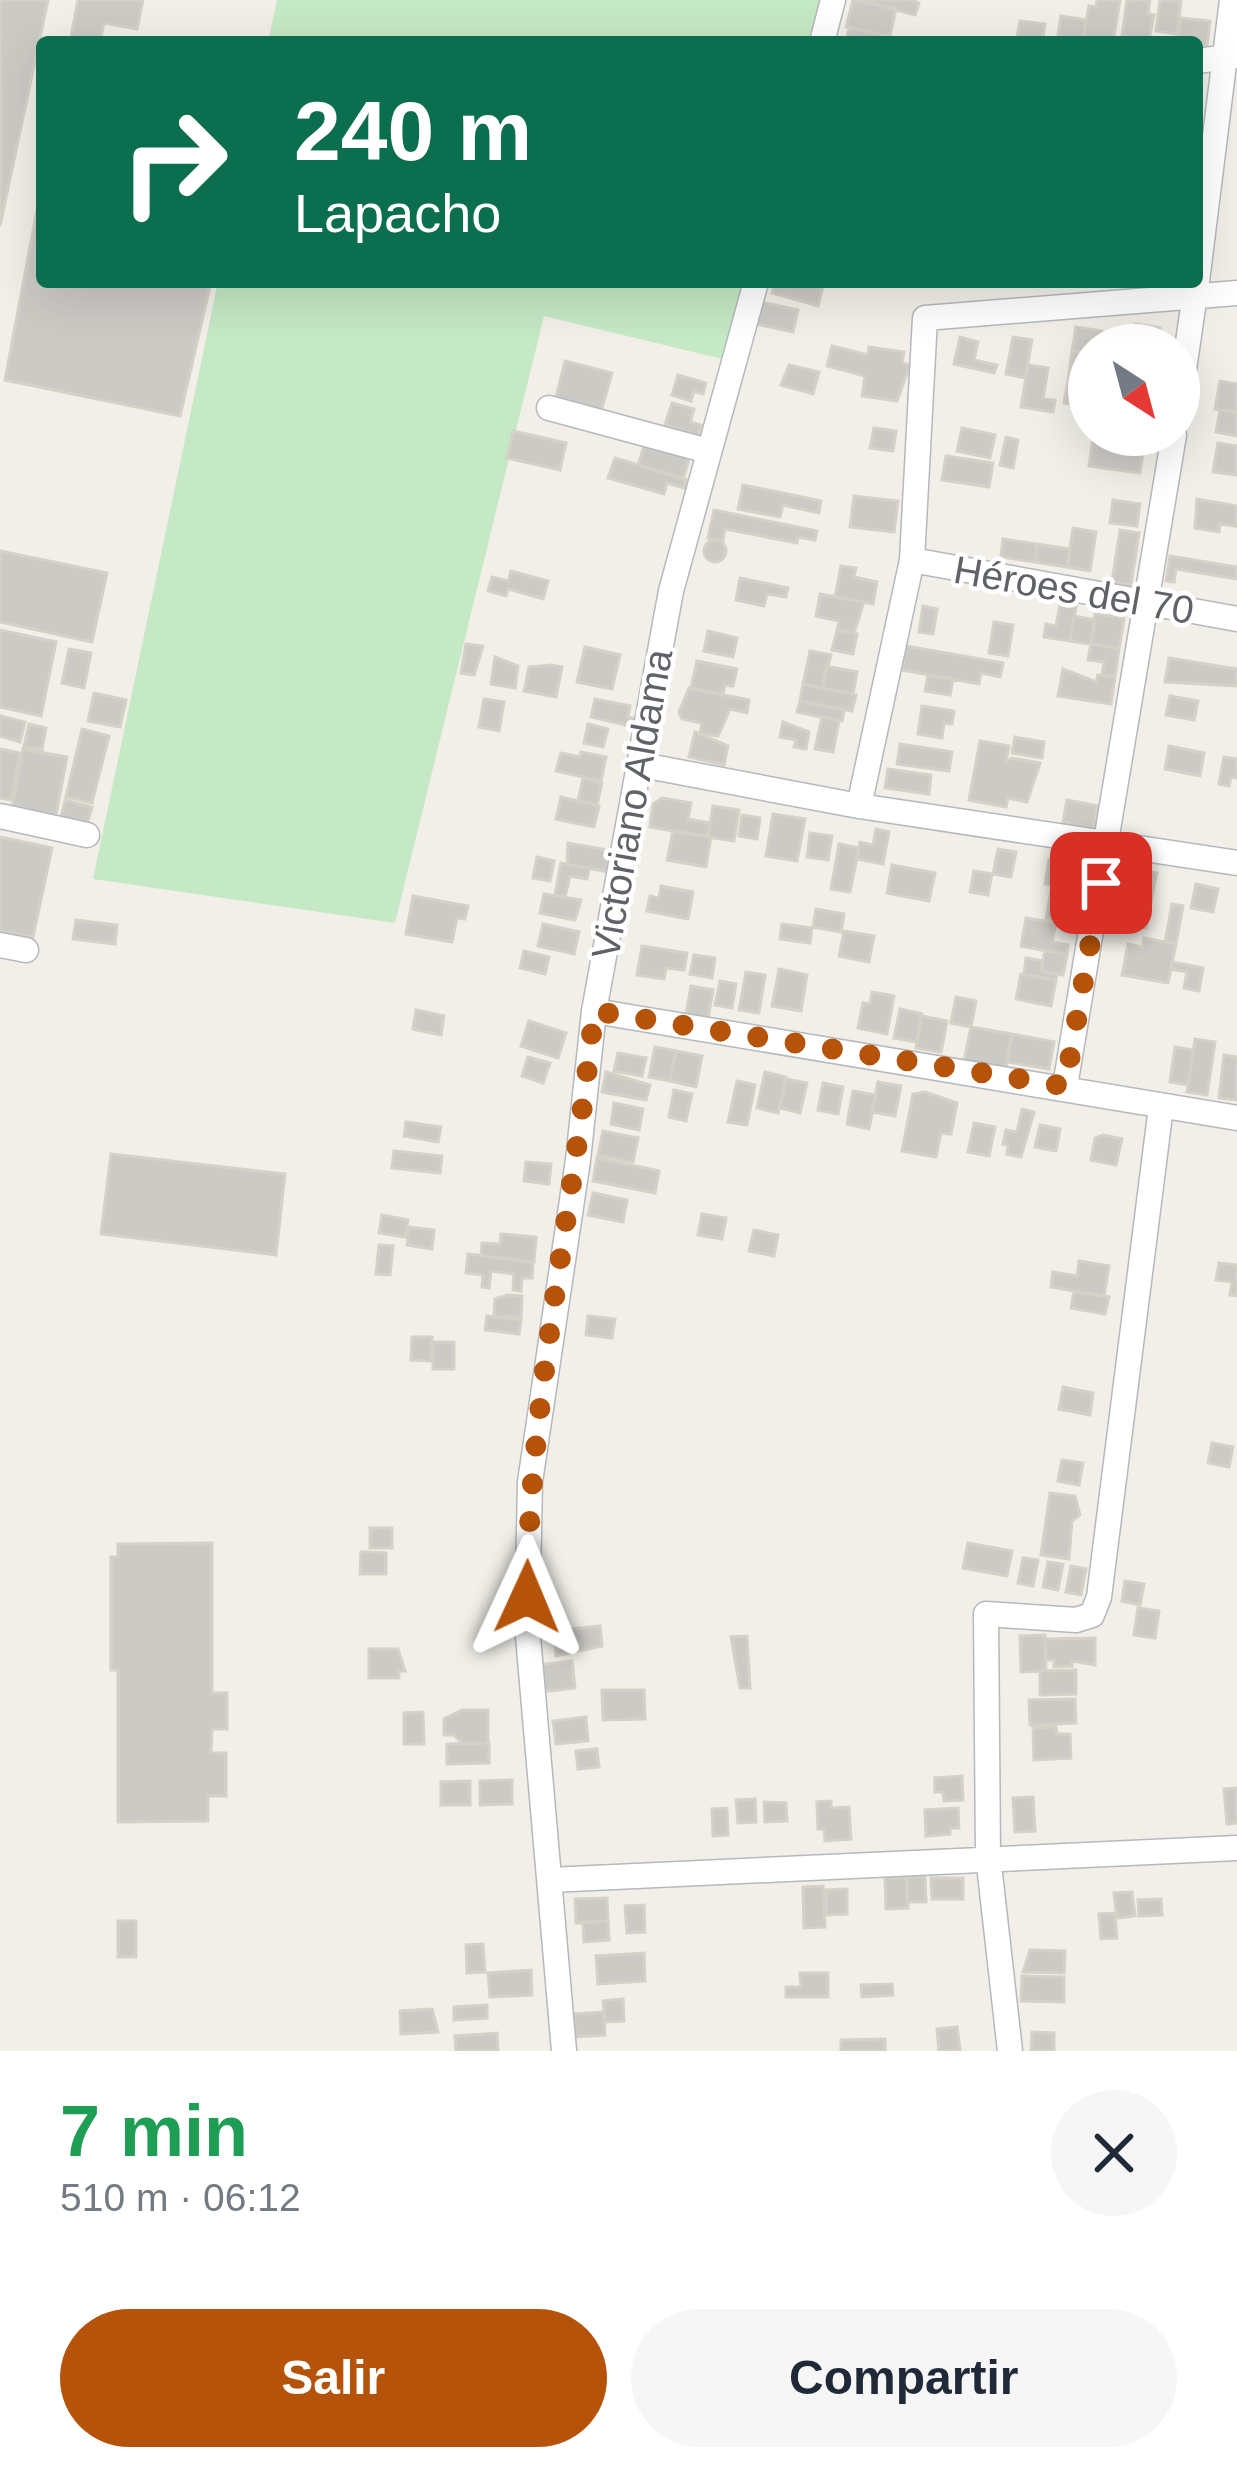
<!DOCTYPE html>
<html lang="es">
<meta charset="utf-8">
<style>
:root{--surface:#fff;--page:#f6f6f7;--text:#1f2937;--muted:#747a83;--accent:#b45309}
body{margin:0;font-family:Helvetica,sans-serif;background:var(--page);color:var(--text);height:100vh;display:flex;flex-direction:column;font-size:45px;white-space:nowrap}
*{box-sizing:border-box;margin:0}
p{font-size:39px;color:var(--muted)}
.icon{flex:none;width:66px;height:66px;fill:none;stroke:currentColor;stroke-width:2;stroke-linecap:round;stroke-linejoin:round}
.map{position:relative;height:2051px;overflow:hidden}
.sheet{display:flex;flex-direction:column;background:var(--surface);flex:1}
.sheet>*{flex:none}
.top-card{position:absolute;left:36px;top:36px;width:1167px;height:252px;border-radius:12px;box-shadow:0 12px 48px #0002;background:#0b6e4f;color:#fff;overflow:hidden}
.needle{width:78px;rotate:144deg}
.buttons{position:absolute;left:1068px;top:324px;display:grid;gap:24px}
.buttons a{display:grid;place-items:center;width:132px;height:132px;border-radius:50%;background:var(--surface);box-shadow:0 12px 48px #0002;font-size:60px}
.pin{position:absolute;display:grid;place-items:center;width:102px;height:102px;color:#fff;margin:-51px;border-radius:24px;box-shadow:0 6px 18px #0006}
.me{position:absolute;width:132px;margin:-66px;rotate:1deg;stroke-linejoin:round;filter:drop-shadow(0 0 9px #0008)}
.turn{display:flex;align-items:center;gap:42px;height:252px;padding:0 60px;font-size:54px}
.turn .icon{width:156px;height:156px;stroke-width:2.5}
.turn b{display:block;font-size:84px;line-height:102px}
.round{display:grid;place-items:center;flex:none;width:126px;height:126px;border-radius:63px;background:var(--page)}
.overview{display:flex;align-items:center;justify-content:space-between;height:204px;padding:0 60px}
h1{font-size:72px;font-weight:700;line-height:90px;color:#1e9e55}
.cta{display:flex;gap:24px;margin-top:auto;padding:24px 60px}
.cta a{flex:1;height:138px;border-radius:72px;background:var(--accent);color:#fff;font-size:48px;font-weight:700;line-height:138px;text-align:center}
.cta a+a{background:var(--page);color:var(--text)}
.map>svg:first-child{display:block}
.green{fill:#c5e8c5}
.building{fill:#cccac5;stroke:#d6d1c6;stroke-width:3}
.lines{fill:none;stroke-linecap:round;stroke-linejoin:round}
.minor-casing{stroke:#b5b8bc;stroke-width:27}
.minor{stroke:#fff;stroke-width:24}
.route{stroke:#b45309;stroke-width:21;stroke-dasharray:0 37.8}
.labels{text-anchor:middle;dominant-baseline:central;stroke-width:9;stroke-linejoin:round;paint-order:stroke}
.street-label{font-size:39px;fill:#5f6368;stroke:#fff}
</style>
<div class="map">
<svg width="1237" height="2051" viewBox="0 0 1237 2051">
<rect width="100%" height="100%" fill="#f1efe8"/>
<path class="green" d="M277,0H831L819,42H268Z
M218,282H753L731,361L544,316L395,923L93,879Z"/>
<path class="building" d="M0,0H48L0,226Z
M78,0H143L137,29L104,23L100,42H70Z
M853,0L896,9L890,36L846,27Z
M857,0H912L919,3L915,15Z
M1097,0H1120L1113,42L1083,38L1089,6L1096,7Z
M1127,0H1150L1148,14L1154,15L1149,40L1122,36Z
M1160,0L1181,1L1177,34L1156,31Z
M1061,16L1086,20L1083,42H1057Z
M1181,18L1210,21L1207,47L1178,42Z
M1020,21L1045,24L1042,42H1016Z
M849,27L882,35L881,42H846Z
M42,183V282H211L180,416L5,380Z
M775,282H824L818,306L772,293Z
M761,302L798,310L793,332L756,324Z
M1136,324L1160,328L1158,345H1133Z
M1076,327L1102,331L1100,345H1089V353L1072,351Z
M960,337L978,342L974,360L997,365L994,373L954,364Z
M1013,337L1032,340L1025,378L1006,374Z
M832,346L868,355L869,347L904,352L902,363L910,365L897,401L862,396L865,376L827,366Z
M1072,351L1089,353V384L1068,381Z
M565,361L612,373L600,415L556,397Z
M789,365L819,372L813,394L781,385Z
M1028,365L1048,368L1043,399L1055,400L1053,412L1021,407Z
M678,375L706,383L703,394L694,391L691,401L672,395Z
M1068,381L1089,384V407L1064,403Z
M1220,381L1237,384V413L1215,409Z
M672,403L694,409L690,422L701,425L698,435L665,425Z
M1220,410L1237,413V436L1216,432Z
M874,428L896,431L893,451L870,448Z
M962,428L995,435L990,458L957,451Z
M513,431L566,443L560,470L507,458Z
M1006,437L1018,440L1013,468L1000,465Z
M1093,439L1144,446L1140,473L1089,466Z
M645,443L690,456L683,479L638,465Z
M1218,443L1237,446V475L1213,472Z
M946,456L993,463L989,487L942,480Z
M615,458L686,479L684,488L667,483L664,494L608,478Z
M743,485L821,501L819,513L783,505L780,517L738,509Z
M854,496L898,501L894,532L850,527Z
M1197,499L1237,506L1236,526L1220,524L1219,532L1195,528Z
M1113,500L1140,504L1137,526L1110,523Z
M714,510L817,531L815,540L798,537L797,543L725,529L723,541L708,538Z
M1073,528L1096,532L1090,571L1067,567Z
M1120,530L1139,533L1131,585L1112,582Z
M1003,539L1037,544L1035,562L1001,557Z
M704 551a11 11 0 1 1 22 0a11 11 0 1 1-22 0Z
M1037,544L1070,549L1067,567L1035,562Z
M0,551L107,573L92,642L0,622Z
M1170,556L1237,567V579L1176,569L1174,582L1166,581Z
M841,566L856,568L854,577L877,582L873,604L835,597Z
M511,571L548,581L543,599L508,589L506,596L488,591L492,577L508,581Z
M740,578L788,588L786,597L767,594L764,606L736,600Z
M820,594L864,602L854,633L837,630L839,621L816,616Z
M1060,605L1076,607L1070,641L1044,637L1046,624L1056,626Z
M923,606L937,609L933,634L919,632Z
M1095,614L1124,618L1119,649L1091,644Z
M1074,616L1095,620L1091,644L1070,641Z
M994,622L1013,625L1008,656L989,653Z
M0,630L56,642L41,716L0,707Z
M837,630L857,634L853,654L832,650Z
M708,631L737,638L733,657L704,651Z
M466,644L483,646L474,675L461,673Z
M1091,644L1119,649L1115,677L1102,675L1104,662L1088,660Z
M906,646L1003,663L1000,677L981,673L979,684L902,670Z
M585,647L620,655L612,689L577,682Z
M69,649L91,653L84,688L62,683Z
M810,651L831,655L822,688L803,684Z
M495,657L518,666L515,688L491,684Z
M1169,658L1237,669L1236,686L1165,682Z
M697,661L737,669L733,686L725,685L723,695L691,688Z
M551,665L562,667L556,697L524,691L529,667Z
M826,666L857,672L853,694L822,688Z
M1063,669L1096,682L1098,675L1115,677L1111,704L1058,696Z
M928,675L953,679L950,695L925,691Z
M803,684L856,695L852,711L800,701Z
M689,688L749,700L747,713L730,709L718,736L700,733L702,723L682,719L679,712Z
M94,693L126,700L120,727L88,721Z
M1170,696L1198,701L1194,720L1166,715Z
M484,699L504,702L499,731L479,727Z
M595,699L630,706L628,717L640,720L638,728L591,717Z
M800,701L844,710L842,721L797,712Z
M922,706L954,711L952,724L944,723L942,738L918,734Z
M0,716L25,722L20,742L0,736Z
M822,717L839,720L833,752L815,749Z
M783,722L809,732L806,749L794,747L796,740L780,737Z
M29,724L46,728L42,750L24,746Z
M588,724L608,729L603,747L584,743Z
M82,729L109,736L92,803L66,797Z
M695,732L728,746L724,765L689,757Z
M1015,737L1044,742L1042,758L1012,753Z
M980,741L1009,746L1006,762L1012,758L1040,763L1027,802L1008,798L1006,807L969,800Z
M900,744L952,752L949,771L897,764Z
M1169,746L1204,753L1200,776L1165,769Z
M0,749L20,753L11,800L0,798Z
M23,749L67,757L56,815L12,807Z
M581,752L606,757L601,781L556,771L561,753L580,757Z
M1224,757L1237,759V778L1231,777L1229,786L1219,784Z
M888,769L931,775L929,794L885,788Z
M583,778L602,783L597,805L578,801Z
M561,797L599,806L594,827L556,819Z
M662,798L691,803L688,819L710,823L708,837L650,827L653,804Z
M65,800L92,807L86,829L60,822Z
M1067,800L1098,806L1094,828L1063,822Z
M713,806L739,810L734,841L708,837Z
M773,814L805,819L797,861L766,856Z
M742,815L760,818L757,839L739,836Z
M876,829L889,832L883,864L857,859L860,842L873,845Z
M673,831L711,837L706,867L667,860Z
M810,833L832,836L828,860L807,857Z
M0,837L52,848L33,937L0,931Z
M568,843L607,850L608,872L567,864Z
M839,844L859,848L850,892L831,889Z
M998,849L1016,852L1011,877L993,874Z
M537,857L554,861L550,881L533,878Z
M1049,860L1083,865L1079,890L1045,884Z
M561,863L589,869L587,879L570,876L565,897L555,895Z
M892,865L935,873L929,901L887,893Z
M1123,867L1157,873L1153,891L1120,884Z
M974,871L992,874L988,895L970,892Z
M1196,884L1218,889L1213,912L1191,908Z
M661,886L693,892L688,919L647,911L650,896L659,898Z
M1137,887L1153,891L1146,928L1129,925Z
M1051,892L1071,896L1066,922L1046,918Z
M544,894L581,900L575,920L540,913Z
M413,896L468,906L465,919L457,918L452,942L406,934Z
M1172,904L1183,906L1176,944L1165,942Z
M816,909L844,914L841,932L813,927Z
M1026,918L1056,923L1052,942L1068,945L1067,955L1021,946Z
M76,920L117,925L115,944L73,939Z
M543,924L579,932L574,954L538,946Z
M782,924L812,928L810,943L780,939Z
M844,931L874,936L869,962L839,956Z
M1144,938L1176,944L1168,983L1122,975L1128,944L1142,947Z
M642,946L687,953L684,970L666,968L664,979L637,975Z
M1045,950L1067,955L1063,975L1041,971Z
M524,951L549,957L545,974L520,968Z
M694,955L715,958L712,978L690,974Z
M1026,958L1043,961L1041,971L1057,974L1056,980L1024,974Z
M1172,962L1203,968L1199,991L1184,988L1187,972L1171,969Z
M779,969L807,975L801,1011L772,1006Z
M746,972L765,975L759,1013L739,1010Z
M1021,974L1056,980L1051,1006L1016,999Z
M720,981L736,984L732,1008L715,1005Z
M691,986L713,990L708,1018L686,1015Z
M872,992L894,996L887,1034L858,1028L863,1003L870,1004Z
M956,997L976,1001L971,1027L951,1023Z
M900,1009L922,1014L916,1042L894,1038Z
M416,1010L444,1016L441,1035L413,1029Z
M922,1016L947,1021L941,1052L916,1048Z
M529,1021L566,1033L558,1058L521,1046Z
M971,1027L1012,1034L1006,1068L964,1061Z
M1012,1034L1054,1042L1049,1069L1007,1062Z
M1195,1039L1215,1042L1207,1095L1187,1092Z
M655,1047L676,1051L670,1081L649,1077Z
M1175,1047L1193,1050L1188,1085L1170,1082Z
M676,1051L702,1056L696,1087L670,1081Z
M618,1053L646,1058L642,1076L614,1071Z
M1224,1055L1237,1057V1100L1219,1098Z
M528,1057L550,1063L543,1083L522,1076Z
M606,1072L650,1085L646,1100L602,1092Z
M765,1072L786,1077L778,1113L757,1108Z
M786,1079L807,1083L800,1113L780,1108Z
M737,1081L755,1085L747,1125L728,1122Z
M878,1082L901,1086L895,1116L872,1112Z
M823,1083L843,1087L838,1114L818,1110Z
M674,1090L692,1094L686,1121L669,1117Z
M853,1091L876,1095L869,1129L847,1124Z
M925,1092L957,1103L951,1134L941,1133L936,1157L902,1151L913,1094Z
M614,1103L643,1109L639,1130L611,1124Z
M1022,1109L1034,1112L1021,1157L1007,1154L1008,1145L1003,1144L1006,1130L1017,1132Z
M406,1122L441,1127L438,1142L404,1136Z
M974,1123L995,1127L989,1156L968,1152Z
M1040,1125L1060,1129L1056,1151L1035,1147Z
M603,1131L638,1138L633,1162L598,1155Z
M1103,1135L1122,1139L1116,1165L1091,1160L1095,1138Z
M394,1151L442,1156L440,1173L392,1168Z
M111,1154L285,1174L276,1255L101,1234Z
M597,1158L659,1171L655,1193L593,1181Z
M526,1162L551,1164L549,1184L524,1181Z
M593,1193L627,1200L623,1222L588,1215Z
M702,1214L726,1218L722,1239L698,1235Z
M382,1215L408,1220L405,1237L379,1233Z
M409,1227L434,1230L432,1249L407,1245Z
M754,1230L778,1235L774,1256L749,1251Z
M501,1234L536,1237L534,1262L481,1256L482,1243L500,1244Z
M379,1245L393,1246L390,1275L376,1274Z
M468,1254L533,1262L532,1278H522L521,1291L513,1290L514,1274L491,1271L489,1288L482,1287L483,1275L466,1273Z
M1079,1261L1109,1266L1104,1296L1051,1287L1053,1272L1077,1276Z
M1219,1263L1237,1265V1296L1230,1295L1232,1282L1216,1280Z
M1074,1291L1109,1297L1105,1314L1071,1308Z
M508,1295L522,1296L521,1317L494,1316L495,1299Z
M487,1316L521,1320L519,1334L485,1330Z
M588,1316L615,1319L612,1338L586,1335Z
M412,1337H432L431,1361L411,1360Z
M433,1342H454V1369H433Z
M1063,1387L1093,1393L1090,1415L1059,1409Z
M1212,1443L1233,1447L1229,1467L1208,1463Z
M1062,1460L1083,1463L1079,1485L1058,1481Z
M1050,1493L1075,1496L1080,1515L1072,1521L1069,1559L1041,1555Z
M370,1528H392V1548H370Z
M212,1543V1693H227V1729H212L211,1753H226V1796H208V1821L118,1822V1670H111V1557H118V1544Z
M968,1543L1012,1551L1007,1576L963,1568Z
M361,1552L386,1553V1574H360Z
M1023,1558L1038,1560L1033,1586L1018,1583Z
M1048,1562L1063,1564L1058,1590L1043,1587Z
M1071,1566L1086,1569L1081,1595L1066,1592Z
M1125,1581L1144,1584L1140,1605L1122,1601Z
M1138,1608L1159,1611L1155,1638L1134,1635Z
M600,1626L602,1646L556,1656L554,1631Z
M1045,1635L1046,1671L1021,1672L1020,1636Z
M747,1636L750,1688H740L731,1637Z
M1095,1638V1665L1072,1661V1666L1054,1667V1660H1046L1045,1639Z
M369,1649H398L405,1671H399V1678H369Z
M572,1661L575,1688L540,1692L537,1665Z
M1076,1670V1694L1040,1695V1671Z
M602,1690H644L645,1719L603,1720Z
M1075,1699L1076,1723L1030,1725L1029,1700Z
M462,1710H488V1743L463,1744L454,1735H444V1719Z
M423,1712L424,1744H404V1713Z
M586,1717L588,1741L556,1744L553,1721Z
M1056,1727L1057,1734H1070L1071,1758L1034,1760L1033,1728Z
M489,1743V1763L447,1764V1744Z
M597,1749L599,1767L578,1769L576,1751Z
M962,1776L963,1800L944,1801L943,1792H935V1778Z
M512,1780V1804L480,1805V1781Z
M470,1781V1805H441V1782Z
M1237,1788V1823L1227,1824L1224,1789Z
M1033,1797L1035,1831L1015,1832L1013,1798Z
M755,1799L756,1822L738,1823L736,1800Z
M831,1801V1808L849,1807L851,1839L825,1841L824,1829H818L817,1802Z
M764,1802L786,1803L787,1821L765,1822Z
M727,1808L728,1835L713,1836L712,1809Z
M958,1808L959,1828H950V1834L926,1836L925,1810Z
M925,1876L926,1902H907V1877Z
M907,1877L908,1908L886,1909L885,1878Z
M931,1878H963V1899H932Z
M823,1886L825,1927L804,1928L803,1887Z
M847,1889V1914L827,1915L826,1890Z
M1132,1892L1135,1916L1117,1918L1114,1893Z
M607,1898L608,1921L576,1923L575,1899Z
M1161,1899L1162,1915L1139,1916L1138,1900Z
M644,1905L645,1932L627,1933L625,1906Z
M1115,1913L1117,1938L1101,1939L1099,1914Z
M118,1921H136V1957H118Z
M608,1921L609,1940L584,1942L583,1922Z
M483,1944L485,1972L467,1973L466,1945Z
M1030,1950L1065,1951L1064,1973L1023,1972Z
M644,1953L645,1981L598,1984L596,1956Z
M531,1970L532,1995L490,1997L488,1973Z
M800,1973H828V1997H786V1987H801Z
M1022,1976L1064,1977V2002L1021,2001Z
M892,1984L893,1995L862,1997L861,1985Z
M623,1999L624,2021L605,2022L603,2001Z
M487,2005V2018L454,2020V2007Z
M432,2009L438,2032L401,2034L400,2011Z
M604,2012L605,2035L575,2037L574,2014Z
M957,2027L960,2050L939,2051L937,2029Z
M1032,2032L1054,2033V2051H1031Z
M497,2033L498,2051H456L455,2036Z
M885,2039V2051H841V2040Z"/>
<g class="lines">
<g class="minor-casing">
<path id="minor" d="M822,42L833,0
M1197,61L1237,56
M1197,281L1232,0
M1179,404L1196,287
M549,408L708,451
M912,560L1237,619
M642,765L859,806L1237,863
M859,806L912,560L925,318L1237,293
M0,816L87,835
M0,945L26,950
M594,1011L1237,1118
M1065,1086L1174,435
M550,1880L1237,1848
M564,2051L527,1625L530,1482L578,1160L594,1011L671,591L756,282
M1010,2051L988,1856L986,1614L1076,1620L1092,1615L1099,1597L1161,1107"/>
</g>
<use href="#minor" class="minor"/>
</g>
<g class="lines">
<path class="route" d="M527,1597C529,1400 574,1206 594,1011L1065,1086L1101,883"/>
</g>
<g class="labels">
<g class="street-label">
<text transform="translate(1074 590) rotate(10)">Héroes del 70</text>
<text transform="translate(632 804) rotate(-80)">Victoriano Aldama</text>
</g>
</g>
</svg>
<div class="buttons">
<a><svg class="needle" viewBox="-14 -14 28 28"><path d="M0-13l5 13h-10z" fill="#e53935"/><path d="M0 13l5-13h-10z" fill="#747a83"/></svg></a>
</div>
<div class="pin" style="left:1101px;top:883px;background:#d93025"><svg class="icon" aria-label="arrive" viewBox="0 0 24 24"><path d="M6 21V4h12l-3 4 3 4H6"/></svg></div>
<svg class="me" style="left:527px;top:1597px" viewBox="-20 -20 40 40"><path d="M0-17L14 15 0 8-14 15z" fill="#b45309" stroke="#fff" stroke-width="4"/></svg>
<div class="top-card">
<div class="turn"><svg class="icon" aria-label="right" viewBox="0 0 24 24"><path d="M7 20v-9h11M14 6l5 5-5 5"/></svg><div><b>240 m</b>Lapacho</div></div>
</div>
</div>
<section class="sheet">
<div class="overview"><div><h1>7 min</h1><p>510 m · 06:12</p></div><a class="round"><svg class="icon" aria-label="close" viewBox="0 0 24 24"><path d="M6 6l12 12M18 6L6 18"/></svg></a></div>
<div class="cta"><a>Salir</a><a>Compartir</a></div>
</section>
